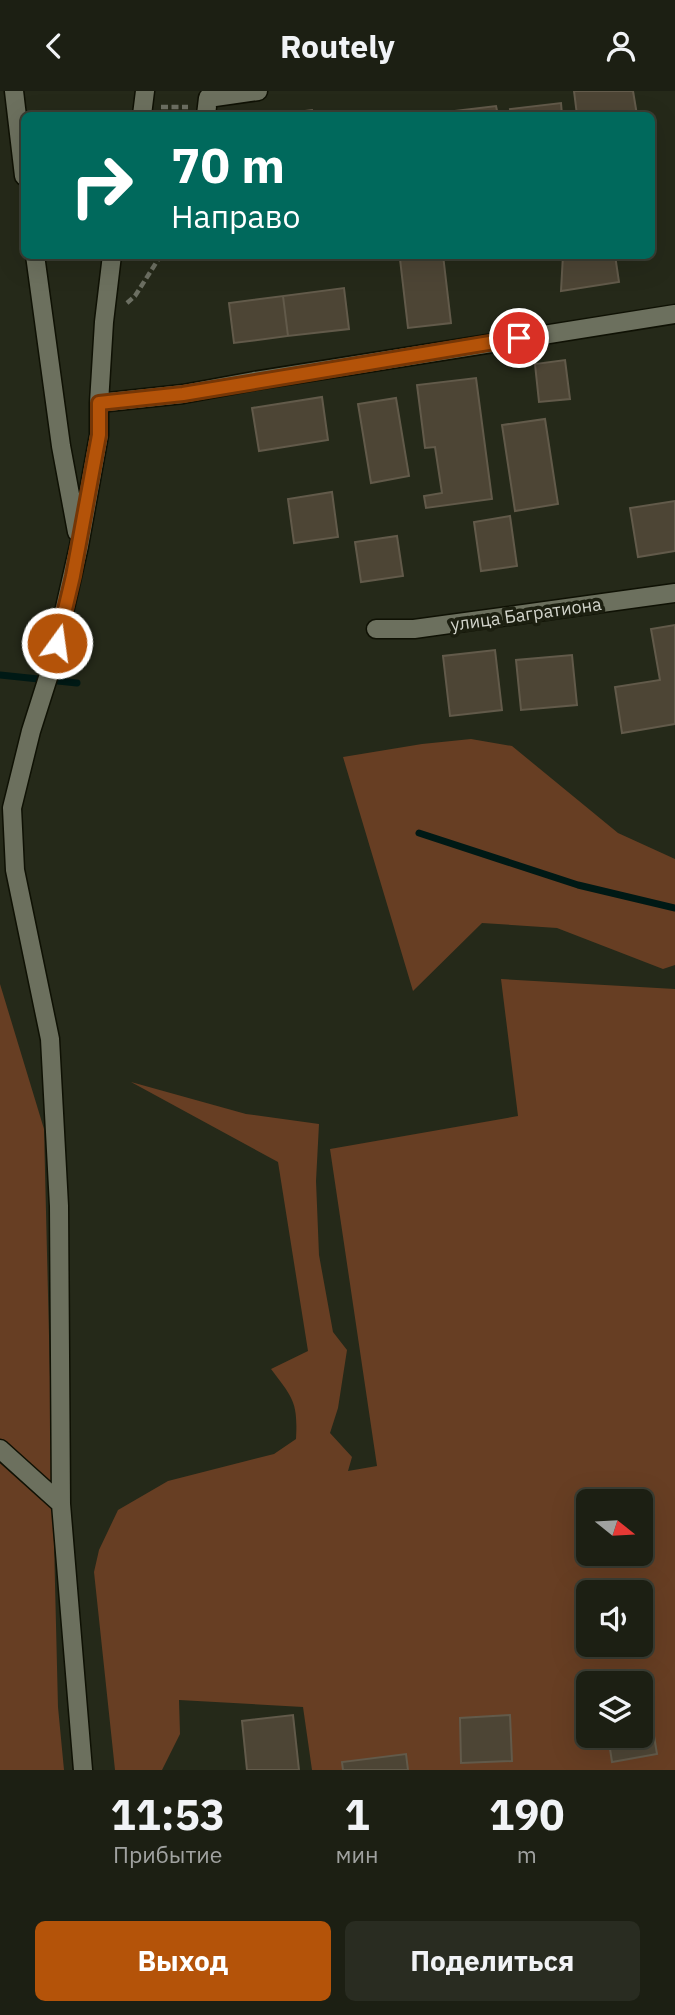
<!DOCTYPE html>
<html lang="ru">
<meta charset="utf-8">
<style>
:root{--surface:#1c1f13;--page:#292c21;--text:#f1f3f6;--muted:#a0a2a0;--line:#3a3d33;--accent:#b45309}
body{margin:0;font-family:"IBM Plex Sans",sans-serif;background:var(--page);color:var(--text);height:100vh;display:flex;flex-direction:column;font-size:26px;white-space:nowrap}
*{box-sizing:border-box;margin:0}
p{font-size:23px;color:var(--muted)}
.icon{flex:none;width:38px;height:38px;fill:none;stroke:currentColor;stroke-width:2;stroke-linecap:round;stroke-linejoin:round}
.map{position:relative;height:1679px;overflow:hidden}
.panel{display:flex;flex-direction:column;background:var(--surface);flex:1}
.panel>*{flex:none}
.guide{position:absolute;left:21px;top:21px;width:634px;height:147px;border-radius:10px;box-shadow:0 7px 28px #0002,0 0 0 2px var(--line);background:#00695c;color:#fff;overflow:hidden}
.needle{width:46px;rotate:108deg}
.tools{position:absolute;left:576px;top:1398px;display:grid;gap:14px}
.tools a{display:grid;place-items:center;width:77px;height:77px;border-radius:10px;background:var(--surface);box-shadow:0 7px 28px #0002,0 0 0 2px var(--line);font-size:35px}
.pin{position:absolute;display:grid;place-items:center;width:60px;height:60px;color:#fff;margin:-30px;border:4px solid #fff;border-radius:50%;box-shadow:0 2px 7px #0007}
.me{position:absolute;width:77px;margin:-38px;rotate:14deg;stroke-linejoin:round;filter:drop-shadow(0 0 5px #0008)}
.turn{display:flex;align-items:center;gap:24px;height:147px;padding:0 35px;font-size:32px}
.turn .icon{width:91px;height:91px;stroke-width:2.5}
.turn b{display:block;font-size:49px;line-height:60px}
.eta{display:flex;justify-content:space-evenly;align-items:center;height:119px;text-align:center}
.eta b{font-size:42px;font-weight:700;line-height:49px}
.primary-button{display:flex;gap:14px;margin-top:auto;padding:14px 35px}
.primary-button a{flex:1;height:80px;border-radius:10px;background:var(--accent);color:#fff;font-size:28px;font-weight:700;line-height:80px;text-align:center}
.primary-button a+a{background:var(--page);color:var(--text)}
header{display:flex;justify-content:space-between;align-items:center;height:91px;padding:0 35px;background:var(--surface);font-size:32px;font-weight:700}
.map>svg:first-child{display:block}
.green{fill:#673e23;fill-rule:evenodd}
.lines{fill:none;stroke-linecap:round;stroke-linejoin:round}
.stream{stroke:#001915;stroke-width:7}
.building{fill:#4d4535;stroke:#625a4a;stroke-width:2}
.minor-casing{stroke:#0f1104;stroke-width:21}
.path{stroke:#6c6f62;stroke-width:4.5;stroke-dasharray:7 3.5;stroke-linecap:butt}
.minor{stroke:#6c705e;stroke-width:18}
.route-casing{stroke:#753606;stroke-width:18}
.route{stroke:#b45309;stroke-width:12}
.labels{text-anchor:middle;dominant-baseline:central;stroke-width:7;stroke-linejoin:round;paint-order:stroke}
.street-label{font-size:18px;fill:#d2d4cb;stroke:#1c1f10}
</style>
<header><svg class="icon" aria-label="back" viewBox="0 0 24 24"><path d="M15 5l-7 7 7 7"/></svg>Routely<svg class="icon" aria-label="person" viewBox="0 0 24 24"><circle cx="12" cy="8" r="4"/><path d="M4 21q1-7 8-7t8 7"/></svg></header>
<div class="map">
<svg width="675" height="1679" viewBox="0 0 675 1679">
<rect width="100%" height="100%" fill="#252919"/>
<path class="green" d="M471,648L512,655L618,742L675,768V874L663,878L557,837L482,832L413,900L343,666L422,653Z
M501,888L675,898V1679H312L303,1616L179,1609L180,1643L162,1679H115L94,1481L99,1459L118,1419L168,1390L274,1363L296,1348C298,1311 293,1307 271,1278L308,1260L278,1071L131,991L246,1023L319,1033L316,1090L319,1164L333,1241L347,1259L338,1317L330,1342L352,1366L348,1380L377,1375L330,1058L518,1025ZM588,1410H640V1463H588ZM588,1502H640V1554H588ZM588,1592H640V1645H588Z
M0,893L44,1038L58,1616L64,1679H0Z"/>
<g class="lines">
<path class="stream" d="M0,584L77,592
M419,742L578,794L675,817"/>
</g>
<path class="building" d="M574,0H633L637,24H577Z
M561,12L562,24H511L510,18Z
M496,15L498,24H447V21Z
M312,19L313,24H273Z
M426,164H443L451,232L408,237L400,168Z
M563,164H615L619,191L561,200Z
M344,197L349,238L288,245L283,205Z
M283,205L288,245L234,252L229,212Z
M565,269L570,308L539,311L535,273Z
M476,287L492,408L426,417L424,405L442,402L435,356L425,357L417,294Z
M322,306L328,349L259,360L252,317Z
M396,307L409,385L371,392L358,313Z
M545,328L558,413L515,420L502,334Z
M332,401L338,446L294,452L288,408Z
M675,410V460L638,466L630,417Z
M510,425L517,475L481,480L474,431Z
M397,445L403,485L361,491L355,451Z
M675,534V633L622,642L615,596L660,589L651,538Z
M495,559L502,619L450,625L443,565Z
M572,564L577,614L521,619L516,569Z
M648,1608L657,1663L612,1671L608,1645H640V1609Z
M293,1624L299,1679H247L242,1630Z
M510,1624L512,1670L461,1672L460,1627Z
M406,1663L408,1679H343L342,1671Z"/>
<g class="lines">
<g class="minor-casing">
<path id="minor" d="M14,0L24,85
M142,24L145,0
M206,24L208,7L258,0
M35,164L61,355L77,441
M99,312L183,303L254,290L675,223
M376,538H414L675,502
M0,1358L61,1413
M83,1679L61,1413L59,1115L50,948L15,779L12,717L31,640L52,574L79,455L99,344V312L104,231L112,164"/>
</g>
<path class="path" d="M161,16H188
M127,212L135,205L161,164"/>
<use href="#minor" class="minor"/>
</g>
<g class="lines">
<g class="route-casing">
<path id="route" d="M57,552L73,485L99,344V312L183,303L519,247"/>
</g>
<use href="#route" class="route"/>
</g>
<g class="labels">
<g class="street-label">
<text transform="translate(526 523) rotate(-8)">улица Багратиона</text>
</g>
</g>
</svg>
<div class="tools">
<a><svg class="needle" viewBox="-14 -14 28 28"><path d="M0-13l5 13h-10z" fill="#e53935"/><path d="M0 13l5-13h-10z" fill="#a0a2a0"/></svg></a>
<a><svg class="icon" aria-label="sound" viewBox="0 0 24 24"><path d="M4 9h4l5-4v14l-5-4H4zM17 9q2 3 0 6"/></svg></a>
<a><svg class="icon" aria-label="layers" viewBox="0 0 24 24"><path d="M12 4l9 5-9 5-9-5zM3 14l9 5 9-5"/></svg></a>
</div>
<div class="pin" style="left:519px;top:247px;background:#d93025"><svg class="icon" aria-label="arrive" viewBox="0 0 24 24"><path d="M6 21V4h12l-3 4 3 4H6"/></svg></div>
<svg class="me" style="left:57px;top:552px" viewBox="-20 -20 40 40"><circle r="17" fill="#b45309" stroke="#fff" stroke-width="3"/><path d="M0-11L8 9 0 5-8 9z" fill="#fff"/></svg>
<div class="guide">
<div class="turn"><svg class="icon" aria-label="right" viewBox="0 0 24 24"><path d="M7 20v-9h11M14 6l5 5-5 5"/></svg><div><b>70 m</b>Направо</div></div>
</div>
</div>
<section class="panel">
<div class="eta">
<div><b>11:53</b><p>Прибытие</p></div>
<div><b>1</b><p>мин</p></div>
<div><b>190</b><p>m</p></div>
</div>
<div class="primary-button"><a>Выход</a><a>Поделиться</a></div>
</section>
